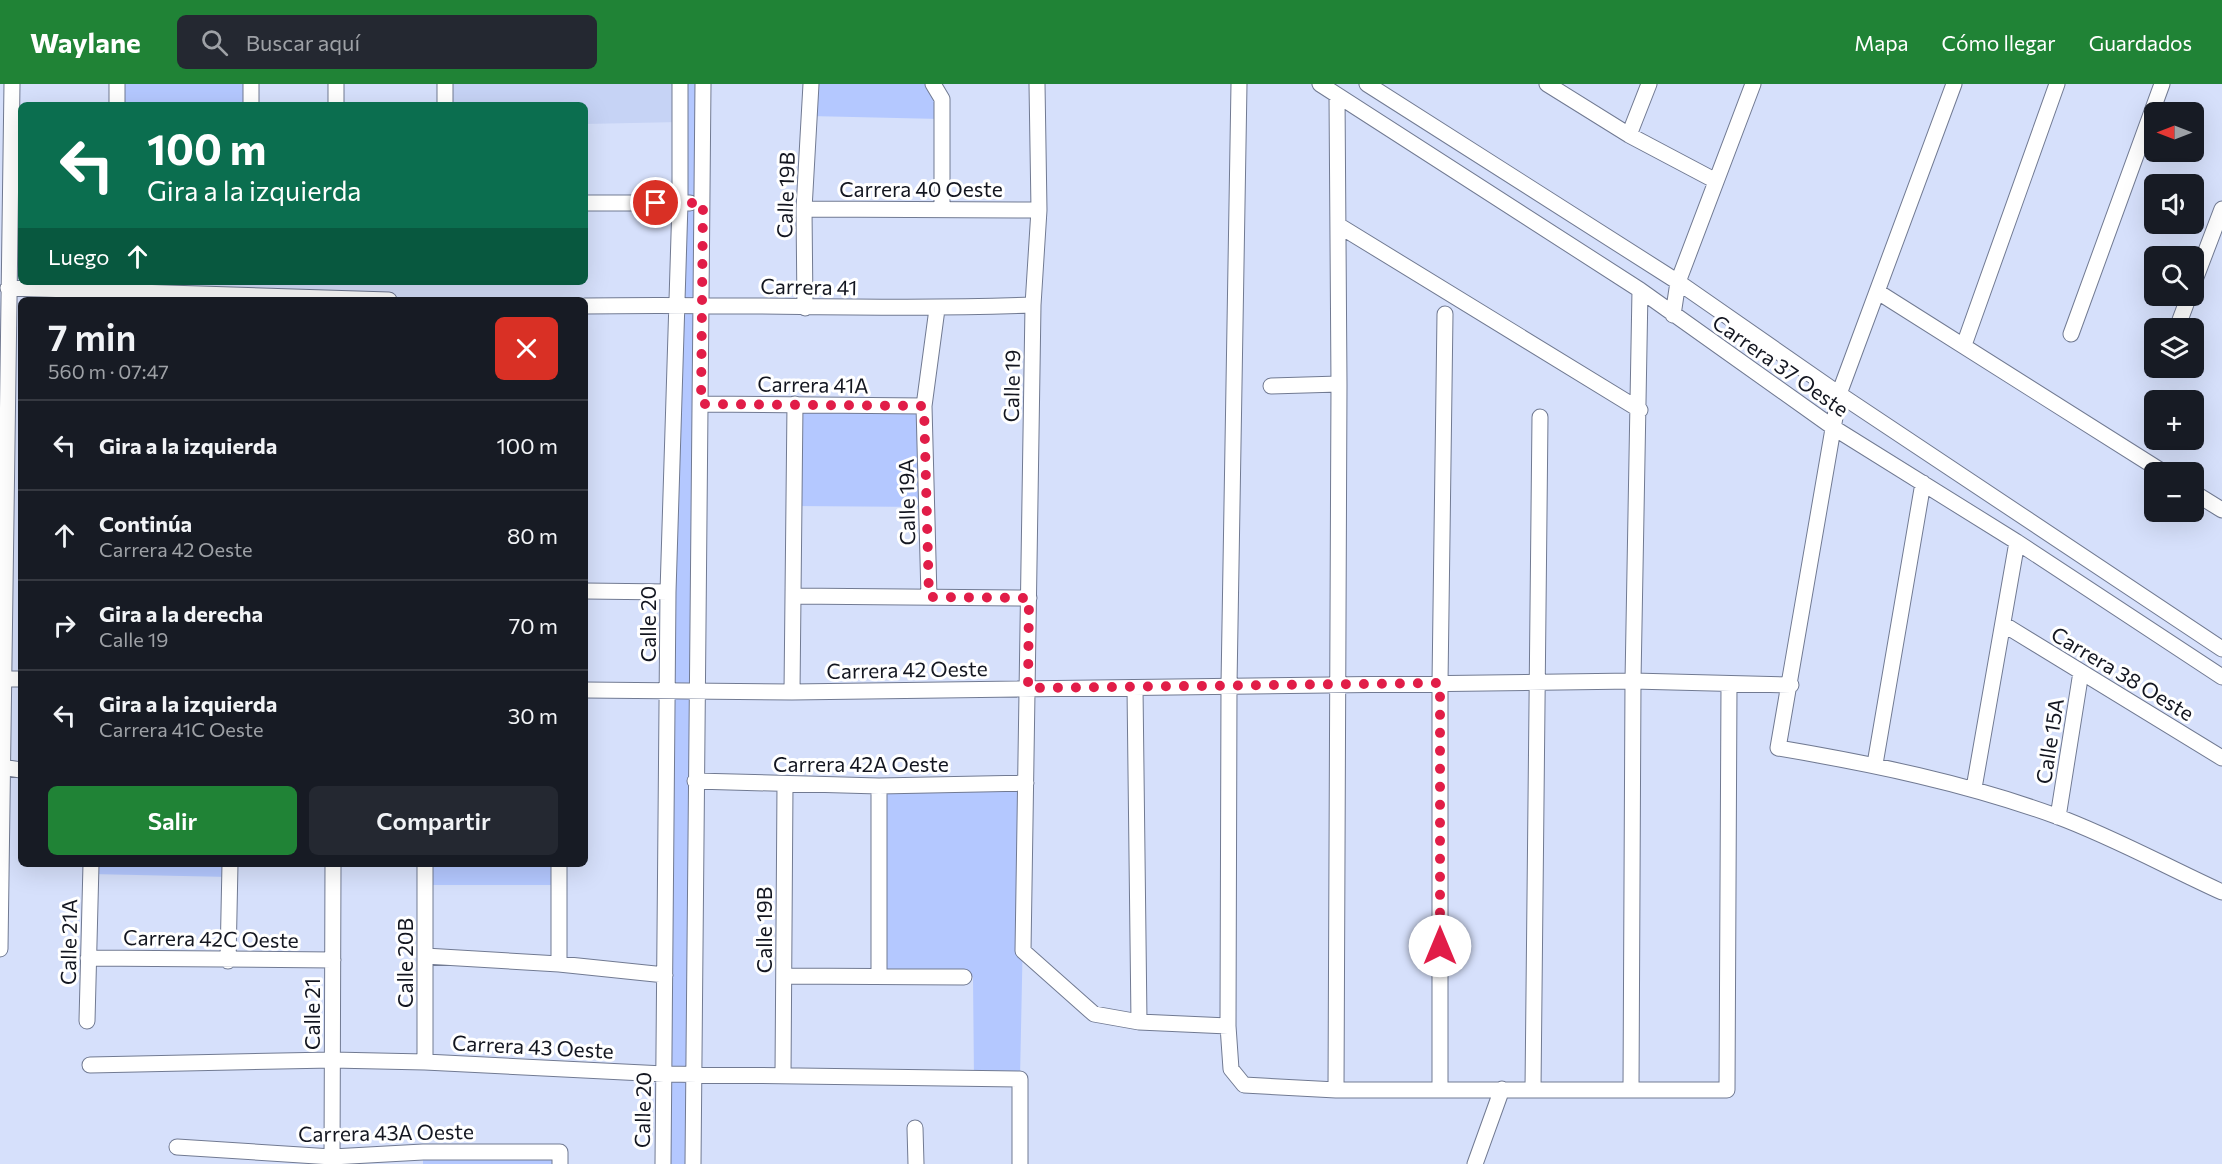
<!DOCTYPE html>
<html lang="es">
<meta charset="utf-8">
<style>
:root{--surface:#171b24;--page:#242831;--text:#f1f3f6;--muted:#9ea1a6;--line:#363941;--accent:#208336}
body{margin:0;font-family:Commissioner,sans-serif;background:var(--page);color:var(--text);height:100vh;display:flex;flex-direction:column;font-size:22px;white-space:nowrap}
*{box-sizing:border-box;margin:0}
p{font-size:20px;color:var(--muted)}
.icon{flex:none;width:33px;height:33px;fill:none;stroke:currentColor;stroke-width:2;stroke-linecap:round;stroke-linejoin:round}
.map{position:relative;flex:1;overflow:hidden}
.details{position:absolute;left:18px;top:213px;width:570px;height:570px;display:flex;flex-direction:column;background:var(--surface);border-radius:9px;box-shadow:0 6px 24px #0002}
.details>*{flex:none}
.hud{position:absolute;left:18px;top:18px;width:570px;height:183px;border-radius:9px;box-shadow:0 6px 24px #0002;background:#0b6e4f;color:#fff;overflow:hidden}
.needle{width:39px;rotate:270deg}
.tools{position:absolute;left:2144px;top:18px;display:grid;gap:12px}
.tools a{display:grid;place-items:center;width:60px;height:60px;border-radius:9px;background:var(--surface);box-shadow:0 6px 24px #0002;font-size:30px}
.pin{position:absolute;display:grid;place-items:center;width:51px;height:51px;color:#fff;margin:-26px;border:3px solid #fff;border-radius:50%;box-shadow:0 2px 6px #0007}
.me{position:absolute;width:66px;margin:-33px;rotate:0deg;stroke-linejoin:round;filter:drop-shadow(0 0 4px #0008)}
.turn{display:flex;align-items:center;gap:21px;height:126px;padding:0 30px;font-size:27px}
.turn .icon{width:78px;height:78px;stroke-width:2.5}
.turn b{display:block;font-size:42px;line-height:51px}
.then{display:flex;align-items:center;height:57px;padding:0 30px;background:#0003;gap:12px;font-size:22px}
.round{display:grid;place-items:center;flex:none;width:63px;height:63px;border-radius:9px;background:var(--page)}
.overview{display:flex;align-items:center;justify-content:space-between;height:102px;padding:0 30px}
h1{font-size:36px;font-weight:600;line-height:45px}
.button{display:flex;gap:12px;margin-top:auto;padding:12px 30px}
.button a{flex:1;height:69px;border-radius:9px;background:var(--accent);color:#fff;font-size:24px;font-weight:600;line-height:69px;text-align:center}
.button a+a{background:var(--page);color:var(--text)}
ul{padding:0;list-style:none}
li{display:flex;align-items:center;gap:18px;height:90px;padding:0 30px;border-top:2px solid var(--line)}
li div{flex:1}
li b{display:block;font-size:22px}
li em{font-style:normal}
header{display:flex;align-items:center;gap:36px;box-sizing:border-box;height:84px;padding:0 30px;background:var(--accent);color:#fff}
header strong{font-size:28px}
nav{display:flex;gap:33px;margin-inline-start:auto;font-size:21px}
.search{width:420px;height:54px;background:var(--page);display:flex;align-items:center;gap:15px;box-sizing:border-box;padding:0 21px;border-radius:9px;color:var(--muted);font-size:22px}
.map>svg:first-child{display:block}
.built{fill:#c6d3f5}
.green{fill:#b4c8ff}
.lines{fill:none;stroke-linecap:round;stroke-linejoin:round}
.minor-casing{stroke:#717a92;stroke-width:17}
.minor{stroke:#fff;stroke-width:15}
.route{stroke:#e11d48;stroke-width:10;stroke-dasharray:0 18}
.labels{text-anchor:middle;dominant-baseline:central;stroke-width:6;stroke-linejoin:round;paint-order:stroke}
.street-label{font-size:21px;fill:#131620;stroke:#fff}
</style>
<header>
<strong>Waylane</strong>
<div class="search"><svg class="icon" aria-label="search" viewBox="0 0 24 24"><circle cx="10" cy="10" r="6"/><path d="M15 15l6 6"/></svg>Buscar aquí</div>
<nav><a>Mapa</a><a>Cómo llegar</a><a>Guardados</a></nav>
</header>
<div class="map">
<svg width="2222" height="1080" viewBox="0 0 2222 1080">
<rect width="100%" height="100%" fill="#d6e0fb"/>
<path class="built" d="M445,0H680V38L585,40V21H445Z"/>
<path class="green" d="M118,0H249V21H118Z
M680,0H702L693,1080H663Z
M811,0H933L941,35L809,32Z
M795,320L924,322L927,423L794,422Z
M1026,699L1020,995H974L973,893H879V702Z
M91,780H230V793L90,790Z
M425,780H559V801H425Z
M423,1068H560V1080H423Z"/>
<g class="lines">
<g class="minor-casing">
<path id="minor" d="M933,0L942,15V125
M1037,0L1039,126L1033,221L1023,867L1094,930L1139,938L1228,942
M1239,0L1229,601L1228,942L1231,985L1244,1001L1336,1006H1727L1729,601
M1320,0L1640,206L1834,344L2017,458L2222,593
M1367,0L1678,198L1839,310L2222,565
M1547,0L1629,51L1716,97
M1954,0L1839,310L1778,664C1873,680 1965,699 2056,732C2113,753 2167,783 2222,808
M117,21V0
M251,21V0
M336,21V0
M445,21V0
M1629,51L1649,0
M585,119H690
M804,125L1039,126
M1338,141L1640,326
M2193,201L2222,125
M8,204L389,216
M1878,208L2163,388
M585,222C734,219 883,227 1033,221
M805,224L804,125L811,0
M1673,231L1678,198L1753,0
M2177,244L2189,212
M2071,250L2162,0
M1964,261L2057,0
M1271,302L1339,300
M701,320L924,322
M2193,408L2222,426
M585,507L668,508
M793,512L1029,514
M929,513L924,322L937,225
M2003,540L2222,674
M3,595H21
M1135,604L1139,938
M585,606L792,608L1633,597L1791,601
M792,608L795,320
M1875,680L1923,399
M1,683L21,686
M695,697L879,702L1026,699
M1974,704L2017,458
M2058,733L2081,588
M0,865L12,0
M425,872L559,880L665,891
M88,874L333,876
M228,877L230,780
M559,880V780
M784,892L964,893
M879,893V702
M87,937L91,780
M425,978V780
M90,981L332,976L425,978L664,990L1020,995V1080
M783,992L785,701
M1533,1005L1540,333
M1631,1005L1633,597L1640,206
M1336,1006L1339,300L1337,11
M1440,1006V599L1445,230
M915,1044L916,1080
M177,1063L332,1073L423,1068H560V1080
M332,1080L333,780
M663,1080L668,508L680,119V0
M693,1080L703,0
M1475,1080L1502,1005"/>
</g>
<use href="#minor" class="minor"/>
</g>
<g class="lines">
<path class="route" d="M656,119H703L701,320L924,322L929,513L1029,514L1028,604L1440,599V862"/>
</g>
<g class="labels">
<g class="street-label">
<text x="921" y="104">Carrera 40 Oeste</text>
<text transform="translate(785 111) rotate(-88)">Calle 19B</text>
<text transform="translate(809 202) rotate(1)">Carrera 41</text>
<text transform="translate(1781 281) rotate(35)">Carrera 37 Oeste</text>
<text transform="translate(813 300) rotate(1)">Carrera 41A</text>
<text transform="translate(1011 302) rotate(-89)">Calle 19</text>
<text transform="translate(906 418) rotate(-91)">Calle 19A</text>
<text transform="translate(647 540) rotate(-90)">Calle 20</text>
<text transform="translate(907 585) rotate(-1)">Carrera 42 Oeste</text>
<text transform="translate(2123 589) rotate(31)">Carrera 38 Oeste</text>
<text transform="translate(2049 657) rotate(-81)">Calle 15A</text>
<text x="861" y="679">Carrera 42A Oeste</text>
<text transform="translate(763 846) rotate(-90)">Calle 19B</text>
<text transform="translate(211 854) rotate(1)">Carrera 42C Oeste</text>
<text transform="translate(68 858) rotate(-89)">Calle 21A</text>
<text transform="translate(404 879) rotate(-90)">Calle 20B</text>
<text transform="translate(311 930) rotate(-90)">Calle 21</text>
<text transform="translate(533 962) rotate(3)">Carrera 43 Oeste</text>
<text transform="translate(642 1026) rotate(-89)">Calle 20</text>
<text transform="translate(386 1048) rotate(-1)">Carrera 43A Oeste</text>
</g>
</g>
</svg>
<div class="tools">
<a><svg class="needle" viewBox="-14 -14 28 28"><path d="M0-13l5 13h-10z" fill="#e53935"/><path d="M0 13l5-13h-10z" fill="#9ea1a6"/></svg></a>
<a><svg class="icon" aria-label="sound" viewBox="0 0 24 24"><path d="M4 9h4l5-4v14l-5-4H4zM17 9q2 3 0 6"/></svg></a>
<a><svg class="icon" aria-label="search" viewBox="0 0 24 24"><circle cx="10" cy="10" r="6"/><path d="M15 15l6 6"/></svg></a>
<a><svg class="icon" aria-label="layers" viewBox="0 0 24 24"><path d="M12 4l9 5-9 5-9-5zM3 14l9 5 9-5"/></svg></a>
<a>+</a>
<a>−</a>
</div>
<div class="pin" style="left:656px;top:119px;background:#d93025"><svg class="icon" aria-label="arrive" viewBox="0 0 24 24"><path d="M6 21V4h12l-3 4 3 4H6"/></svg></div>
<svg class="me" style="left:1440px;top:862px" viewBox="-20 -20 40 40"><circle r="19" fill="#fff"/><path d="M0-13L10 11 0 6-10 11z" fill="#e11d48"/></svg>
<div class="hud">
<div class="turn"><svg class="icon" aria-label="left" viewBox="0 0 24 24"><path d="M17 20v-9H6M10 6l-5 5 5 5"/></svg><div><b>100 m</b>Gira a la izquierda</div></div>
<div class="then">Luego<svg class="icon" aria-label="ahead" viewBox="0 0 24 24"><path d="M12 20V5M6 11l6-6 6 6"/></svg></div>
</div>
<section class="details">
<div class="overview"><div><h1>7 min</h1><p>560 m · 07:47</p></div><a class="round" style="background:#d93025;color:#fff"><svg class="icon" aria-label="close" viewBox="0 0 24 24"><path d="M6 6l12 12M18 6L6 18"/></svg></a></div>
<ul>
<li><svg class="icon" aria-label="left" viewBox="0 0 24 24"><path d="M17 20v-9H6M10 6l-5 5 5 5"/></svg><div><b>Gira a la izquierda</b></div><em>100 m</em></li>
<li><svg class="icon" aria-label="ahead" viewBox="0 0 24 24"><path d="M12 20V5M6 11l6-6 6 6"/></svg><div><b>Continúa</b><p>Carrera 42 Oeste</p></div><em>80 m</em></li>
<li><svg class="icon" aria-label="right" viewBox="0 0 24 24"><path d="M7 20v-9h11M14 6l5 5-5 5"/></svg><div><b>Gira a la derecha</b><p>Calle 19</p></div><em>70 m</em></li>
<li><svg class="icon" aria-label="left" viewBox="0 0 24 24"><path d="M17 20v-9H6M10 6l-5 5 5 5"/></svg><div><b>Gira a la izquierda</b><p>Carrera 41C Oeste</p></div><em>30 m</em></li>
</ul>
<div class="button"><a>Salir</a><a>Compartir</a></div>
</section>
</div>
